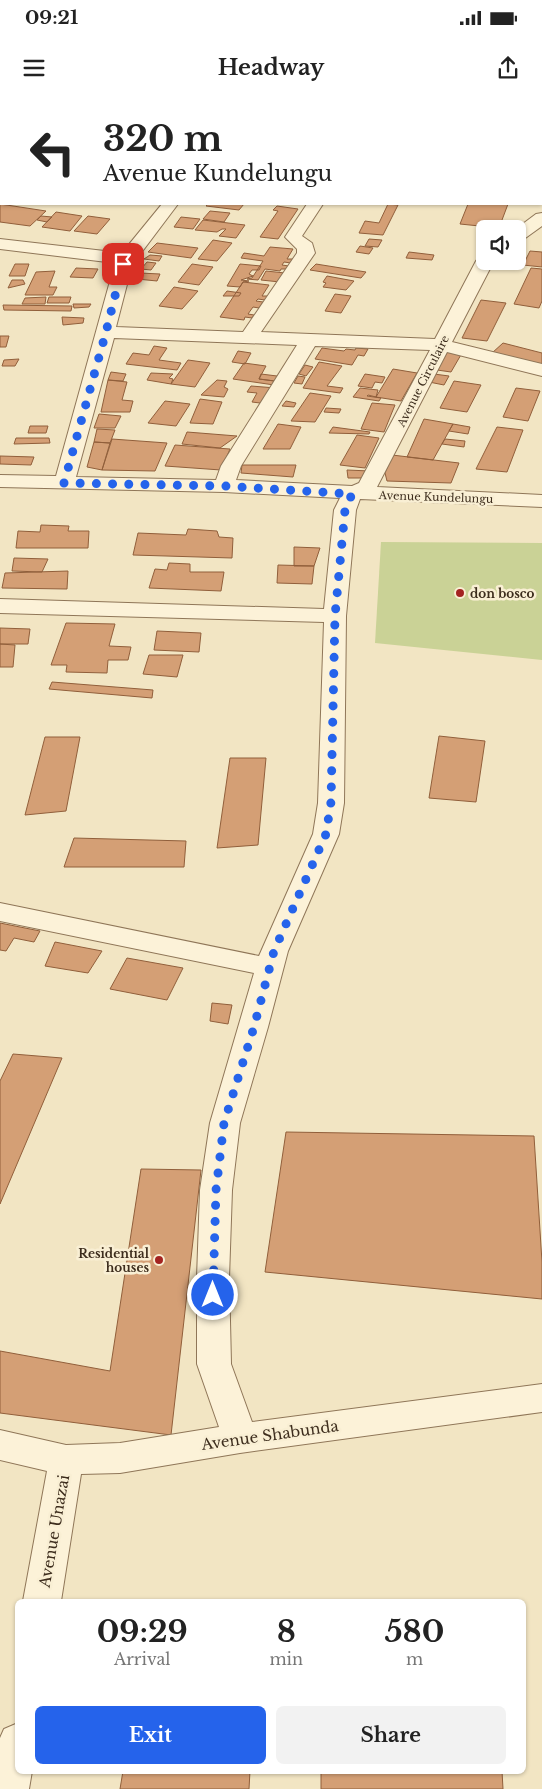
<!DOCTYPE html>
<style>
:root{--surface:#fff;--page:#f2f2f2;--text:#222;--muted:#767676;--accent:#2563eb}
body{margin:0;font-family:"Libre Baskerville",serif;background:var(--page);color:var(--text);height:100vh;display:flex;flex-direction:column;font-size:19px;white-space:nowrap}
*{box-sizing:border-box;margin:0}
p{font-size:16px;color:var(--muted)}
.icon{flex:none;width:28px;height:28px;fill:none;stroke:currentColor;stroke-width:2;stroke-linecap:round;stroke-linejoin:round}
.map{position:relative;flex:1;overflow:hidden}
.details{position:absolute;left:15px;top:1499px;width:511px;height:175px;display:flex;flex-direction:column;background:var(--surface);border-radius:8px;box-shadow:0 1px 4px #0004}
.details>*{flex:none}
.top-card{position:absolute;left:0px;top:0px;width:542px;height:105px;box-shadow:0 1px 4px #0004;background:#fff;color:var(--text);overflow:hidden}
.tools{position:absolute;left:476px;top:120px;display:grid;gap:10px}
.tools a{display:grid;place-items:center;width:50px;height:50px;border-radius:8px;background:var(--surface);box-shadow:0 1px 4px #0004;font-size:25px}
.pin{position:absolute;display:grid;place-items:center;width:42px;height:42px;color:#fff;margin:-21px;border-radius:10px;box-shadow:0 2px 8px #0006}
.me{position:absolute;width:55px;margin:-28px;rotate:0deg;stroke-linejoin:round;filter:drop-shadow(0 0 4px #0008)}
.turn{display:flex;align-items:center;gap:18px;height:105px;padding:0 20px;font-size:22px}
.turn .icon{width:65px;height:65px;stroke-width:2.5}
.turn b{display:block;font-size:35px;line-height:42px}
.eta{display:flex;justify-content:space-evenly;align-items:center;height:85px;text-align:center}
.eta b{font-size:30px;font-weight:700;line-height:35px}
.cta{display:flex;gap:10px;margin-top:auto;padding:10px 20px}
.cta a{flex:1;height:58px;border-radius:8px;background:var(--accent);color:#fff;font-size:20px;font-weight:700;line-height:58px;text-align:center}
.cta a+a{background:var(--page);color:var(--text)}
.status{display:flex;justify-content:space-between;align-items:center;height:35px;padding:0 25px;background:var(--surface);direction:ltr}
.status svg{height:14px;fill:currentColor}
header{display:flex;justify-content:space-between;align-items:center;height:65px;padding:0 20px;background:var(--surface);font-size:22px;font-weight:700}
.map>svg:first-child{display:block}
.green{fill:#cad296}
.building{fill:#d49f75;stroke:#915f3b}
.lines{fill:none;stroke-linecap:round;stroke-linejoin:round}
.minor-casing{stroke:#8f7658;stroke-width:2}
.minor{fill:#fcf2d8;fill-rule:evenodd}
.route{stroke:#2563eb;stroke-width:9;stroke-dasharray:0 16.2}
.poi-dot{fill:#a42321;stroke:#f9efd4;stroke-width:2}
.labels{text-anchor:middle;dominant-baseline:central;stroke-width:5;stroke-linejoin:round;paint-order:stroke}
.far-street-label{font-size:11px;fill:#3d2d1d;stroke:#f9efd4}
.poi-label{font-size:12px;font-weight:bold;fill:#3d2d1d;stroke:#f9efd4;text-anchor:start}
.near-street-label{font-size:15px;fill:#3d2d1d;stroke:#f9efd4}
</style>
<div class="status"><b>09:21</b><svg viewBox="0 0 49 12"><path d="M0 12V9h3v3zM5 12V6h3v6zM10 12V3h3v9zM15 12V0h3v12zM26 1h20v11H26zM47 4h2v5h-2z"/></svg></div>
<header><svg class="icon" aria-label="menu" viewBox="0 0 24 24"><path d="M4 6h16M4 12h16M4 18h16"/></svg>Headway<svg class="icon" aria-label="share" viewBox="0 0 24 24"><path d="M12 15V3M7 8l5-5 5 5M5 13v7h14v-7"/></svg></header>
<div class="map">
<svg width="542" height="1689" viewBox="0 0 542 1689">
<rect width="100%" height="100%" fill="#f2e5c3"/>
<path class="green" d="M381,442L542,443V560L375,543Z"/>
<path class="building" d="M242,0H291L241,1Z
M355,0H398L353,1Z
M0,104L46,111L30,126L0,122Z
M208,104H244L239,110L206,106Z
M388,104L398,105L383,135L359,133L365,121L379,123Z
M468,104H508L499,128L460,124Z
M277,106L298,109L278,139L260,137L278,111L273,110Z
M210,111L230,113L224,122L203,119Z
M56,112L82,116L70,131L42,127Z
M41,116L52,117L47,122L37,120Z
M88,116L110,119L97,134L74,131Z
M181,117L200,119L193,129L174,127Z
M203,120L245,125L236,138L219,136L226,129H222L217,132L195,130Z
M369,139L382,140L378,147L365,146Z
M213,140L232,143L217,161L198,159Z
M157,143L198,148L191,158L148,152Z
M360,146L373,148L369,154L356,152Z
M270,147L293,149L287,159H293L291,163L284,162L282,165L289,166L287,169H281L280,171L265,169L258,180L247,179L252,178L263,161L241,158L244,153L264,156Z
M530,151L542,152V167L523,165Z
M409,152L434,155L432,160L406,158Z
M150,155L162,156L159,161L144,159Z
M147,162L156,163L151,170L141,169Z
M15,164H29L25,176H9Z
M192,164L213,167L199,185L178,182Z
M240,164L261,166L259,170H252L249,174L253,176L241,180L249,181L243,182L240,187L227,186Z
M316,164L366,172L361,178L310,170Z
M76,168L98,169L93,178L70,177Z
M531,168L542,169V201L539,208L514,204Z
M55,171L49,187H57L53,195H25L36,172Z
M266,171L285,173L280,182L261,180Z
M140,173L160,174L157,181L137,179Z
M327,176L354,181L346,190L323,187L326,183L323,182Z
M12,180H23L25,184L8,188Z
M243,182L269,185L262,196H268L265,200L258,199L256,201L263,202L259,208L253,207L248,214L254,215L252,218L245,217L244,220L220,217Z
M174,187L198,191L182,209L159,206Z
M227,191L241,193L239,196H223Z
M335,194L351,196L341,213L325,211Z
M46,197L45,204H22L25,198Z
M49,197H71L69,203H47Z
M481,200L506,203L487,241L462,238Z
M73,204H91L89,207L74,208Z
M3,205L72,206L71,211L4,210Z
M62,217L84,218L83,223L63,225Z
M0,236H9L6,247H0Z
M503,243L542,253V266L492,253Z
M154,246L167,248L159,260L181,263L177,270L126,264L133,253L149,255Z
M322,248L344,251L346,249L355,250L356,248L368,249L364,256L358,255L352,265L315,259Z
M238,251L251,253L245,264L232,262Z
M448,251L462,253L451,272L437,270Z
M19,259L15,266H2L4,260Z
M188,260L210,263L195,287L171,284Z
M319,262L342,266L327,286L343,288L340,293L303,288Z
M244,263L266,266L259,279L283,282L281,286L233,279Z
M305,265L313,267L306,276L299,274Z
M393,269L417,273L401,301L376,297Z
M111,272L126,274L123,281L108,280Z
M151,273L173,274L169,278L173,279L171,284L147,280Z
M261,274L285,277L282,282L259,279Z
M365,274L385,277L382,283L375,282L372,288L358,286Z
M434,274L449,276L444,285L429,282Z
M298,276L305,277L302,284L294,283Z
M108,280L127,282L122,300L133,301L130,312H101Z
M217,280L227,281L224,287L228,289L224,297L201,295Z
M454,281L481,285L467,312L440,308Z
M251,286L276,288L268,304L252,302L257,293L247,292Z
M360,288L378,290L376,297L368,295L367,296L381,298L379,301L353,297Z
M516,288L540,291L528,321L503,317Z
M310,293L331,296L315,322L291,321Z
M200,299L222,302L213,324L190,323Z
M165,301L190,304L176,326L148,323Z
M286,301L296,303L294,307L282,306Z
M372,303L395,305L384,332L361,329Z
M326,308L341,309L339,313L324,312Z
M99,314L121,316L115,328H94Z
M424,319L453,324L433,360L407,357Z
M278,324L301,327L290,349H263Z
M453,324L470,327L468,334L449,331Z
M30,326H48L46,333H28Z
M333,327L370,332L369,334L329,333Z
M497,327L523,330L507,372L476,369Z
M97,329L115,330L110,343L94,342Z
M187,332L237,336L220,348L182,344Z
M357,335L379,338L365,368L340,365Z
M16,338H49L50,343L14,344Z
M112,339L167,343L155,371L102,370Z
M445,339L465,341L464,347L442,344Z
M94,342L110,343L102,370L87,367Z
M175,345L230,349L221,370L165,366Z
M392,355L459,363L451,383L387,381L385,373Z
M0,356L34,357L31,365L0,364Z
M242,365H296L293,377L241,373Z
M347,370L370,371V378H348Z
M41,425L69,426L68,431H89L88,448H16L18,431L40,432Z
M188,429L217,431L219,437L233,438L232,458L133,455L138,433L186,435Z
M294,447L320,448L314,466H294Z
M14,458L48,459L42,472L12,471Z
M169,463L190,464V472H224L221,491L149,488L155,469L167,470Z
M278,465L314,466L312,484L277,483Z
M68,471L67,489L2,488L5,473Z
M66,523L115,524L109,546L131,547L128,560H108L107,573L66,572L67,565H51Z
M0,528L30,529L28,544H0Z
M157,531L201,533L199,552L154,550Z
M0,544L15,545L13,567H0Z
M149,555H183L177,577L143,574Z
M52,582L153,590L152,598L49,589Z
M439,636L485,641L476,702L429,698Z
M45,637H80L66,711L25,715Z
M230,658H266L258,745L217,748Z
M74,738L186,741L184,767H64Z
M0,823L40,831L34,842L14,838L6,851L0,850Z
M55,842L102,851L88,873L45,866Z
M127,858L183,868L167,900L110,889Z
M212,903L232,905L228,924L210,921Z
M13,954L62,958L0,1104V981Z
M286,1032L534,1036L542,1162V1199L265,1172Z
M141,1069L201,1070L171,1335L0,1313V1251L110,1271Z
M123,1671H250L249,1689H120Z
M321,1671H502L503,1689H321Z"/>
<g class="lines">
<g class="minor-casing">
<path id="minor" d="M0,3L1,4V14L0,13Z
M541,79H542V89H541Z
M162,104H178L132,165L116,227L243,232L297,153V149L285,137L307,104H323L302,136L312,143L315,153L261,232L435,239L476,161L479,157L485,156V161H494L452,242L542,264V276L447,252L377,387L542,395V407L360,399L356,410L346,516L344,703L339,734L288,851L268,927L240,1023L232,1090L229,1178L231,1264L252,1322L542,1284V1312L240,1353L120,1373L81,1374L61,1501H23L47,1371L0,1360V1330L66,1345L120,1343L219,1327L197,1264V1178L200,1090L210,1023L254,873L0,821V803L259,856L313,734L318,703L324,522L0,513V499L324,509L334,410L340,398L224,392L0,387V375L56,376L115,163L0,149V139L122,153ZM114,238L297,245L221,366L216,380L76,377ZM315,246L430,250L359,383L352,386L236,380L241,366Z
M542,113V126L524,139L518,140V129H516L536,114Z
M18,1623V1671H32L29,1689H0V1638L4,1629Z"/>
</g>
<use href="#minor" class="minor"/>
</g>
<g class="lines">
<path class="route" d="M123,164L106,232L64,383L224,386L352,394L345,410L335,516L331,702L326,734L274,851L254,927L224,1023L216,1090L213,1195"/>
</g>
<g class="poi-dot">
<circle cx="460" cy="493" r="5"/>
<circle cx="159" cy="1160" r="5"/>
</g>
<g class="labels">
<g class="far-street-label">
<text transform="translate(423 281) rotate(-63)">Avenue Circulaire</text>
<text transform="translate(436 397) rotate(2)">Avenue Kundelungu</text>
</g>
<g class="poi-label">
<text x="470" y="493">don bosco</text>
<text x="149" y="1153" text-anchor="end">Residential<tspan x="149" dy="14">houses</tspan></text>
</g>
<g class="near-street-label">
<text transform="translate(270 1335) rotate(-8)">Avenue Shabunda</text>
<text transform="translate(54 1431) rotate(-80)">Avenue Unazai</text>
</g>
</g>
</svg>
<div class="tools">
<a><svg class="icon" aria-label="sound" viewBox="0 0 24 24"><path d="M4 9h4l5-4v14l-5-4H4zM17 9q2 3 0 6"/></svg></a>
</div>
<div class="pin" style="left:123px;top:164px;background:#d93025"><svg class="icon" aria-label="arrive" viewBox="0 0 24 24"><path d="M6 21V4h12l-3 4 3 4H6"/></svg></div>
<svg class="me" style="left:213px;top:1195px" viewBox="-20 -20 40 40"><circle r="17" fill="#2563eb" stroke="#fff" stroke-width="3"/><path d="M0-11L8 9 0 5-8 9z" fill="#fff"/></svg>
<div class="top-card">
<div class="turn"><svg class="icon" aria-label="left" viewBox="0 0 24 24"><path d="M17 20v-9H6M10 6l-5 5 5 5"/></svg><div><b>320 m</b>Avenue Kundelungu</div></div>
</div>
<section class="details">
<div class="eta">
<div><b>09:29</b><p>Arrival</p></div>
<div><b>8</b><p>min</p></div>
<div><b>580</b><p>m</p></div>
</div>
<div class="cta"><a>Exit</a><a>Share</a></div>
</section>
</div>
